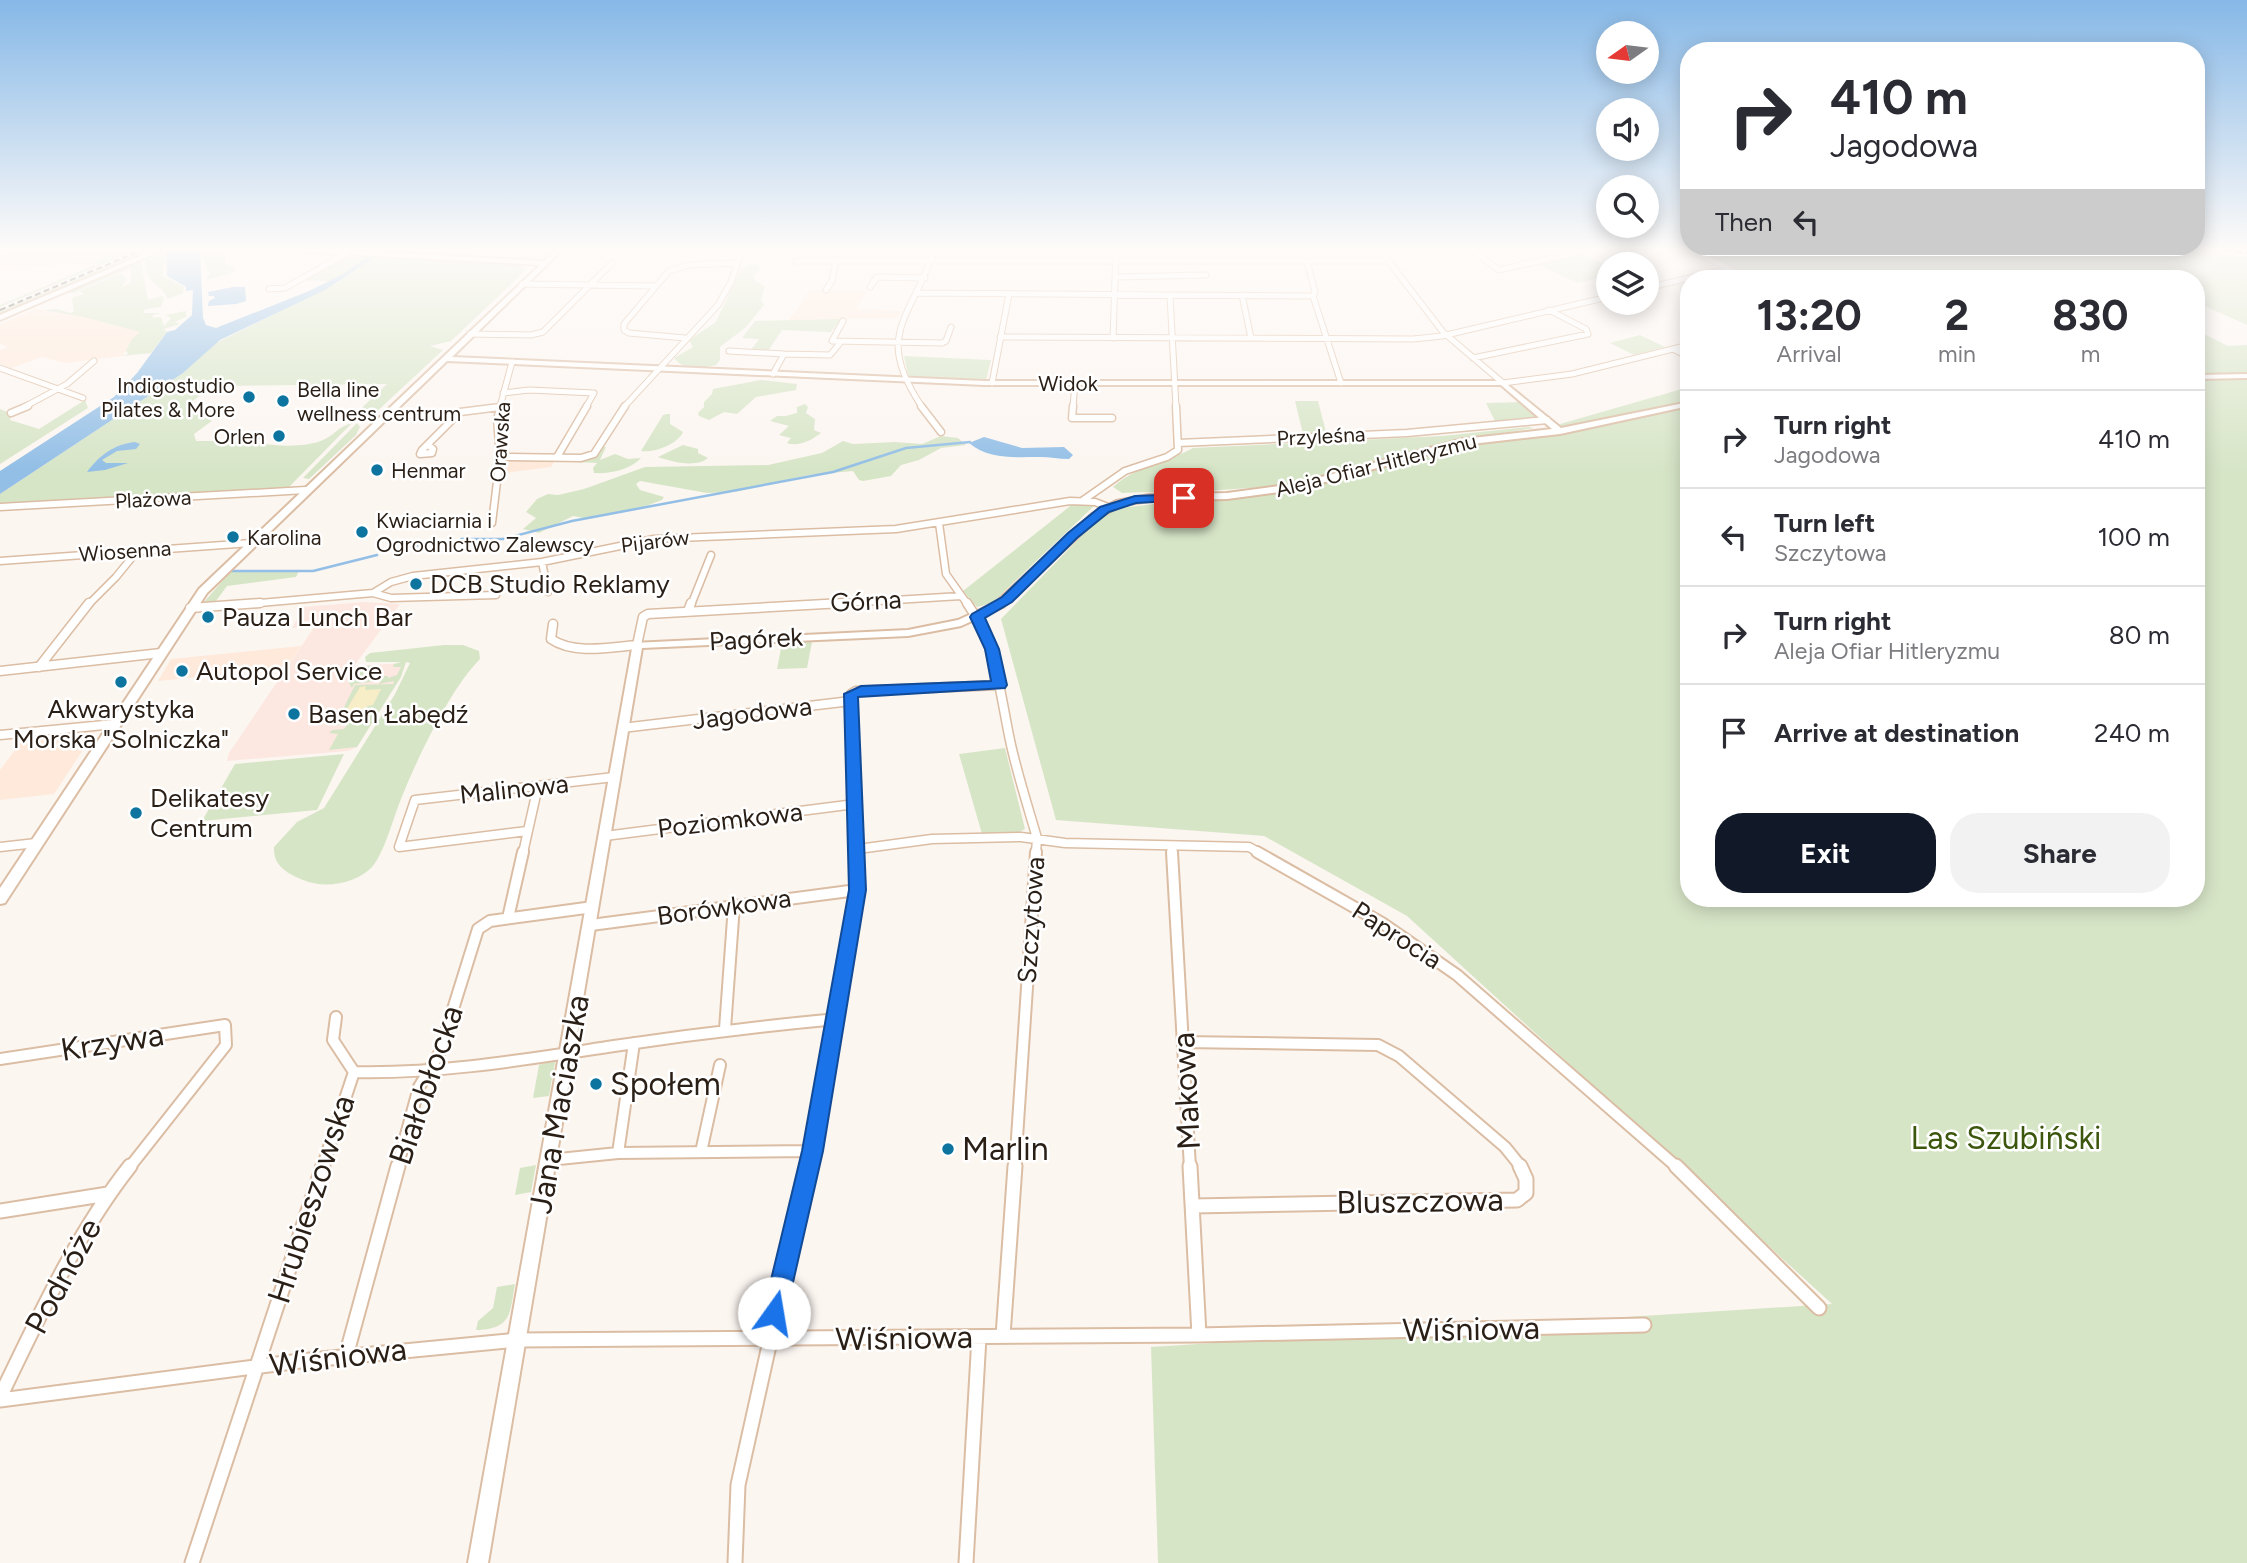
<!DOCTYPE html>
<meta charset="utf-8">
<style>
:root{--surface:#fff;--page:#f2f2f3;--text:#2b2b33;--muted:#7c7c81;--line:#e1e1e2;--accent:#111827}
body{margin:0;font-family:Figtree,sans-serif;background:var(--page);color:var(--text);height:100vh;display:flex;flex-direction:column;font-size:26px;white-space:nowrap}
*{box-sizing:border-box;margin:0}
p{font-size:23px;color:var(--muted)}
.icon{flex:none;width:38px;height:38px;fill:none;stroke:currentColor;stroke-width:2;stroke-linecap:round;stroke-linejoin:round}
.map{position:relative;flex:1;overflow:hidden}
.sheet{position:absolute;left:1680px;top:270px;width:525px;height:637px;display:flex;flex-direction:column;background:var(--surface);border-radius:28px;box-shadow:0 4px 18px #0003}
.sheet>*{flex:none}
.banner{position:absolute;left:1680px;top:42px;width:525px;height:214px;border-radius:28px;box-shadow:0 4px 18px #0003;background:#fff;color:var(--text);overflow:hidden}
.needle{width:46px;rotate:256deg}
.buttons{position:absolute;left:1596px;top:21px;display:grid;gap:14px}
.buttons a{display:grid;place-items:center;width:63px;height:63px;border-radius:50%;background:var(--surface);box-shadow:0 4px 18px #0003;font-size:35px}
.pin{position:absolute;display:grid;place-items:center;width:60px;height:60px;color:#fff;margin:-30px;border-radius:14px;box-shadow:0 4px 10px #0006}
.me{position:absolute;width:77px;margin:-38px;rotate:13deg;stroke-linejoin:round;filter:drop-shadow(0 0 5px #0008)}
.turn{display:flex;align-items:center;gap:24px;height:147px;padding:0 35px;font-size:32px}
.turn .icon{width:91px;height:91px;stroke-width:2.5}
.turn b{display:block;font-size:49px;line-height:60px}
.then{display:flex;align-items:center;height:66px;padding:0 35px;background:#0003;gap:14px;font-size:26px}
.eta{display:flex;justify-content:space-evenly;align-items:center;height:119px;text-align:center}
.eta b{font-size:42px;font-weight:700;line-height:49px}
.primary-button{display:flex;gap:14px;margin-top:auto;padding:14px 35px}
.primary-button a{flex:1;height:80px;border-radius:28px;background:var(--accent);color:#fff;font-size:28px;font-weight:700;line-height:80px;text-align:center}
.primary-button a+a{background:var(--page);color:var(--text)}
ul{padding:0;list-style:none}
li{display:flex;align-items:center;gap:21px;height:98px;padding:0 35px;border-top:2px solid var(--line)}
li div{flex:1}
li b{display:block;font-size:26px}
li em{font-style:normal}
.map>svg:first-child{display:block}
.industrial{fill:#fee9da}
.education{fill:#fce8e1}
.green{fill:#d7e5c7}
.sand{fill:#f7eec8}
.water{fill:#93bfe6}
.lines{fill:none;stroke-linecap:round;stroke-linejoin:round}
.stream{stroke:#93bfe6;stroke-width:2.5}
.street-far4-casing{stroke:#dbbda4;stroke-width:7}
.street-far3-casing{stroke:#dbbda4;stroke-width:9}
.street-far2-casing{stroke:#dbbda4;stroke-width:11}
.street-far1-casing{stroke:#dbbda4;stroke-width:14}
.street-casing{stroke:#dbbda4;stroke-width:17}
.secondary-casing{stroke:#dbbda4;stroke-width:4}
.street-far4{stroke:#fff;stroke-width:5}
.street-far3{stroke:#fff;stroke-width:6}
.street-far2{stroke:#fff;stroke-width:8}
.street-far1{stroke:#fff;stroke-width:10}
.street{stroke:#fff;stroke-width:13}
.secondary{fill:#fff;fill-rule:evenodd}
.rail{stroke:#655b53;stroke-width:2;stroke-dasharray:6 3.5;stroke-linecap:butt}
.route{fill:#1a73e8;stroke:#114b97;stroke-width:2}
.poi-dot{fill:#0d74a0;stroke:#fff;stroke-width:2.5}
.labels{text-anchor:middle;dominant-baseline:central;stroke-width:5;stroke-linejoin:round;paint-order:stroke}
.far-street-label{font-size:21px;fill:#2a1f16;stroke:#fff}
.far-poi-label{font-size:21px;fill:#2a1f16;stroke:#fff;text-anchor:start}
.poi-label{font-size:26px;fill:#2a1f16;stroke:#fff;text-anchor:start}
.street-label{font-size:26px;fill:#2a1f16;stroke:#fff}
.near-street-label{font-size:32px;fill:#2a1f16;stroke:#fff}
.near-poi-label{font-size:32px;fill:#2a1f16;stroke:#fff;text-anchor:start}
.near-park-label{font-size:32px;fill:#3c570d;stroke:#fff}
</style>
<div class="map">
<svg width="2247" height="1563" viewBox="0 0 2247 1563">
<rect width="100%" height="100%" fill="#fcf6f1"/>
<path class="industrial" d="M20,250H121L98,262L0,269V253Z
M810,290L868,291L856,309L902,311L898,318L789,320Z
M36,309L85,316L143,332L122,356L65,363L42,357L11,368L0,363V350L8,347L0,344V324Z
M556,459L551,467L505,473L508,460Z
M301,646L286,668L158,681L171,659Z
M96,730L54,794L0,800V770L24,738Z"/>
<path class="education" d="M364,602L400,604L354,666L406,663L357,747L348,751L227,761L229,753L315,626L292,628L303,607Z"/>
<path class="green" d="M103,250H138L0,307V305L99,263L68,264L97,261L107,256Z
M144,250H150L0,315V311Z
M201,250H224L226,265L234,266L236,272L206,280L210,272L206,269Z
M1700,250H2204L2247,257V325L2196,302V278H1754Z
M166,252L163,276L184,287L183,293L168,299C160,282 145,285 145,259Z
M1579,253L1608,266V276L1577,283L1536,263Z
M345,256L517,265L524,267L525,271L451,341L430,346L443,350L373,415L350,419L387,384L212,386L189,404L193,405L191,409L212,421L194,434L196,441H251L259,434H264L257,443C276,446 304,448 323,440C338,433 334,429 352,423L288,488L6,504L0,507V494L183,373L214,344L339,282L305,280Z
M141,263L148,300L161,296L164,298L161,307L145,309L143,313H161L153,315L152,318L161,317L164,326L171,318L166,315L186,311V316L190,315L175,322L180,324L164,329L167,332L151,353L122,356L128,354L126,350L132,339L140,332L84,317L44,310L56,309L71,313L74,311L72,298L84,294L80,291L119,274H123L126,280L121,288L131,282V268L74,293H65L134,264Z
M750,265H757L760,269L753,276L756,281L765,286L761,300L764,305L746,327L720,347V360L716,365C700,368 685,372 674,358L693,347L689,340L716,322L741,268Z
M841,319L831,332L782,330L768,351L751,350L759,339L742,338L755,321Z
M2196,330L2228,346L2247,345V1563H1158L1151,1347L1832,1304L1407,916L1264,836L1056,820L1001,619L1096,521L1119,508L1300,488L1459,440C1405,450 1353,472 1299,482C1240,492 1182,491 1122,493L1113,487C1134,467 1167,462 1193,448L1442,436L1529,427L1534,428L1478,437L1467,444L1564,434L1560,424L1689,387V898H2196Z
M1640,335L1665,347L1634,355L1610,343Z
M904,356L991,360L986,380L917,378L908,375Z
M761,380L797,384L796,390L756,397L737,414L724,412L709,420L699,416L698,413L704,407V402L712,394L713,389Z
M85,400L88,408L0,464V409L12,414L10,420L39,429Z
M1295,401H1318L1326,432L1303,434Z
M1523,402L1539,419L1496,423L1486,403Z
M805,404L808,407L806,413L815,419L814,430L821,433C812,440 799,447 787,443L791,438L779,435L789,426L770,421L777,416H786L797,413V407Z
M667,414H670V424L683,432C677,445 653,453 641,451L663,415Z
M357,423L360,427L356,435L309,479L303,478Z
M941,436L958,438L966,445L941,448L919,460L901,465L891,476L863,481L859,480L853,471L809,475L735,492L707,493L640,481L636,484L640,490L664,497L662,500L641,508L589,519L573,516L539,533L523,529L536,518L526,512L537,499L548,494L558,495L584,489L645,467L768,465L822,453L843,441L853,444L895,442L922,444Z
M683,445L698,449V453L708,458C696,468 672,462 658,457Z
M601,447H606L600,460L615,454L628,459L641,458C630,470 609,474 594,473L593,468L597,463L575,462L576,459L594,458Z
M1074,503L1094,506L992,603L977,607L963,591Z
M231,571H299L296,577L227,586L216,601L204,602Z
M812,642L807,668L777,669L782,643Z
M444,645H463L479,651L480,659C450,689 417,759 401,799C394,816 384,854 372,867C356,884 324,889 303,880C287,873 273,866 274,847L297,822L324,808L395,694L410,663L406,662L401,677L357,747L329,750L338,734L329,733L332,730L344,729L347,725H335L355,685L393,684L394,681L379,684L383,676H388V678L397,675L401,667H393L394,664L401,662H366L365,657L370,653Z
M379,665L377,671L381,673L377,681L354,684L352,688L347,680L353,667Z
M1005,748L1025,829L1016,834H982L959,754Z
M344,754L317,810L202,821L235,764Z
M550,1061L555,1062L549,1096L533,1098L539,1065Z
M536,1165L531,1192L515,1195L520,1168Z
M515,1284C510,1313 512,1329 476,1330L478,1321L493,1308L497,1287Z"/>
<path class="sand" d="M366,686L365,690L381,689L373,705L367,706L366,710L345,712L360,687Z"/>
<path class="water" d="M166,250H200L203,318L206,325L216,328L309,291L343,274L377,250H386L325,290L220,340L183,373L0,494V471L114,397L137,373L167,332L175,330L192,315L193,290L186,291V287L167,276Z
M233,287H245L246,301L236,304L208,306L209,301L215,298L214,296H209L208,292Z
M984,437L1022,448L1064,447L1073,455L1069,459C1059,459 1050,457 1040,457C1016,457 989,460 969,443Z
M135,442L140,444L136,449L117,451L102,460L106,463H128L105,470L87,472C99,456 114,444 135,442Z"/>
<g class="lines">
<path class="stream" d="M461,539H503L572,521L833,472L906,448L970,442
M397,550L432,542
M232,571H313L377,555"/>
<g class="street-far4-casing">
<path id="street-far4" d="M1380,250L1443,332L1503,383L1572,374L1689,345
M1472,250L1499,270L1587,250
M1692,250L1746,278
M796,261H1389
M1307,261L1315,292L1313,296L1341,383
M1116,277L1206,275
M522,284L656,286
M870,287L877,277L925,278
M1647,288L1727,269
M269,289L285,288L345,254
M826,290L832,281L836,260
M917,293L1313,296
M1242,295L1251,338
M1170,296L1176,407
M843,321L832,341L942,343L946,341L951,327
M470,334L531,335L543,332L612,263
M1000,337L1413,339L1442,336L1608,297
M685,338L629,333L624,330V324L669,271L689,265L738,263
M1113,338L1116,250
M1673,349L1689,357
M729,351L784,354L773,374
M784,354L830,355L840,343
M1473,358L1588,334L1586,329L1549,310
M0,368L83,398
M992,383L1009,294
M503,393L529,390L594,393L586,407
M24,407L67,384L94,361
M500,407L512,362
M624,407L718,305L731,282L742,250
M922,407C873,334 911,320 934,250
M1073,407L1075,383"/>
</g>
<g class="street-far3-casing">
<path id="street-far3" d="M921,406L941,432
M1073,406L1072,418H1112
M11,413L28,406
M1178,443L1407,433L1547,420
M428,445L433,449L432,453L420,454L422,450L460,412L500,407
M500,457L581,458L594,454L625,406
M557,457L587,406
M1082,501L1125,471L1167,457L1178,450L1176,406
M0,507L306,490
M492,523L500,457L497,419L501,406
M939,523L946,574L968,605
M0,561L251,543
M542,562L548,592
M373,593L391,598L496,595
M88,605L116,577L138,550
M236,605L373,593L391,582L413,576L542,562L654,539L896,529L1070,501L1095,502L1108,507
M691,605L711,555
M812,605L961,596"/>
</g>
<g class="street-far2-casing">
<path id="street-far2" d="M967,603C997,645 1000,695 1011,745C1018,776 1028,807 1037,838L1036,853
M190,608L260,603
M688,611L691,603
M553,624L551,639C574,655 611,647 637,645L643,617L648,614L843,603
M39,667L89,603
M0,671L161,653
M851,701L856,853
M622,728L851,701V694L856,691L999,685
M0,735L115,724
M527,831L399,847L415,800L614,777
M605,836L855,804
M1172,846V853
M0,847L36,843
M858,849L932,839L1021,837L1065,843L1249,847L1260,853
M523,853L538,786"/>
</g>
<g class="street-far1-casing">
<path id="street-far1" d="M1172,852L1190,1168
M1257,852L1382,923L1457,975L1678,1168
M508,918L523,852
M591,925L857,890
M336,1017L333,1040L354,1072C442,1074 528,1059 614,1046C688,1035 762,1026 837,1019
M725,1029L734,905
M1183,1042L1378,1045L1399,1056L1505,1147L1522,1168
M0,1059L225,1025L226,1045L129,1168
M701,1152L720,1065
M618,1153L634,1043
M549,1160L618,1153L812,1151
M322,1168L354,1072
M397,1168L419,1087L439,1054L478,929L490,921L593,907
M808,1168L857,890L856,852
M1015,1168L1036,852"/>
</g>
<g class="street-casing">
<path id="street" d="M1190,1166L1199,1335
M1676,1166L1819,1308
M1193,1206L1517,1200L1526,1193V1179L1520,1166
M0,1211L108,1194
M1003,1336L1015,1166
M346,1356L398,1166
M0,1397C39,1317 75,1236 130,1166
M0,1400L300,1361L517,1340L1199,1335L1644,1325
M192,1563L323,1166
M735,1563L738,1485L809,1166
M966,1563L979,1337"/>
</g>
<g class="secondary-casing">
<path id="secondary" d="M154,250H163L0,320V315Z
M300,250H341L544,261L555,250H562L452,357L984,381H1503L1561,428L1689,402V406L1560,434L1463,445L1295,490L1227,499L1149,501L1122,505L1098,518L1003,607L961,626L908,636L642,648L488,1563H468L633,643L908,630L958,620L995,603L1092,514L1116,501L1149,495L1227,493L1295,484L1463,439L1552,429L1501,385H984L447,361L207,593L5,903L0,904V888L199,589L540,265L303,252Z
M2247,374V378L2196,379V375Z"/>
</g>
<use href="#street-far4" class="street-far4"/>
<use href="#street-far3" class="street-far3"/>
<use href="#street-far2" class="street-far2"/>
<use href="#street-far1" class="street-far1"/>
<use href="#street" class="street"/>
<use href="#secondary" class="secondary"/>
<path class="rail" d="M2227,250L2247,253
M0,310L142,250"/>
</g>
<linearGradient id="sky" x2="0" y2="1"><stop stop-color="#86b8e7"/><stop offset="0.53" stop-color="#fefbf9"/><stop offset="1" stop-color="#fefbf9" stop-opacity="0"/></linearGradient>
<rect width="2247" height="469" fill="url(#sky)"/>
<path class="route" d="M1184,494L1189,498L1188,500L1136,503L1109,512L1077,538L1012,602L985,618L999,649L1007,685L1005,688L858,697L866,890L823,1151L786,1313L783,1321L774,1324L766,1321L763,1313L802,1151L849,890L844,694L861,686L991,681L985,649L970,617L972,614L1002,597L1068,533L1100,507L1135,496Z"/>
<g class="poi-dot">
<circle cx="249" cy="397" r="7"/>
<circle cx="283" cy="401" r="7"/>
<circle cx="279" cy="436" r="7"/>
<circle cx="377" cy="470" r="7"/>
<circle cx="362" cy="532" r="7"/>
<circle cx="233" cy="537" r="7"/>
<circle cx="416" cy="584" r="7"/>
<circle cx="208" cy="617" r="7"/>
<circle cx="182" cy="671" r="7"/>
<circle cx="121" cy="682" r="7"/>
<circle cx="294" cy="714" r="7"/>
<circle cx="136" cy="813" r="7"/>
<circle cx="596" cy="1084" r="7"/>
<circle cx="948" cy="1149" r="7"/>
</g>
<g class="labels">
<g class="far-street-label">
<text x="1068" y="383">Widok</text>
<text transform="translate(1321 436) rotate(-3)">Przyleśna</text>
<text transform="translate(500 442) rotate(-86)">Orawska</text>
<text transform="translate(1376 465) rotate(-14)">Aleja Ofiar Hitleryzmu</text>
<text transform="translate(153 499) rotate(-3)">Plażowa</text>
<text transform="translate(655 541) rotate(-7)">Pijarów</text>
<text transform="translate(125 551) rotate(-4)">Wiosenna</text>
</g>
<g class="far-poi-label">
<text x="235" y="385" text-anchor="end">Indigostudio<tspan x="235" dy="24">Pilates &amp; More</tspan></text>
<text x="297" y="389">Bella line<tspan x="297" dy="24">wellness centrum</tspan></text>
<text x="265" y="436" text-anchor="end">Orlen</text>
<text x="391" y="470">Henmar</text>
<text x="376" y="520">Kwiaciarnia i<tspan x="376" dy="24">Ogrodnictwo Zalewscy</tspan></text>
<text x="247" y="537">Karolina</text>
</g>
<g class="poi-label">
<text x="430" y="584">DCB Studio Reklamy</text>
<text x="222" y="617">Pauza Lunch Bar</text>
<text x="196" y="671">Autopol Service</text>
<text x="121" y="709" text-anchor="middle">Akwarystyka<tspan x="121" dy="30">Morska "Solniczka"</tspan></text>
<text x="308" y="714">Basen Łabędź</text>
<text x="150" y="798">Delikatesy<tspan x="150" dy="30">Centrum</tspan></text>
</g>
<g class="street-label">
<text transform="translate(866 601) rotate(-3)">Górna</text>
<text transform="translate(756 639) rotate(-3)">Pagórek</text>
<text transform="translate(752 713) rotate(-7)">Jagodowa</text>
<text transform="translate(514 789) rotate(-6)">Malinowa</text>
<text transform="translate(730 820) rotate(-7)">Poziomkowa</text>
<text transform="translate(724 907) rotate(-8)">Borówkowa</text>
<text transform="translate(1031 920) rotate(-86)">Szczytowa</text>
<text transform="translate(1397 935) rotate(33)">Paprocia</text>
</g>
<g class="near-street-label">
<text transform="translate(112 1042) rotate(-9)">Krzywa</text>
<text transform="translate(426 1085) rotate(-71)">Białobłocka</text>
<text transform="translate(1186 1091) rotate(-93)">Makowa</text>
<text transform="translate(559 1104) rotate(-80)">Jana Maciaszka</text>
<text transform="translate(311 1199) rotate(-72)">Hrubieszowska</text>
<text transform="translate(1420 1201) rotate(-1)">Bluszczowa</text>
<text transform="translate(63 1276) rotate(-62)">Podnóże</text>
<text transform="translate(1471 1329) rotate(-1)">Wiśniowa</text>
<text transform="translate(904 1338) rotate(-1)">Wiśniowa</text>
<text transform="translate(338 1357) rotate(-7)">Wiśniowa</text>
</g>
<g class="near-poi-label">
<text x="610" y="1084">Społem</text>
<text x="962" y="1149">Marlin</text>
</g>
<g class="near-park-label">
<text x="2006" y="1138">Las Szubiński</text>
</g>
</g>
</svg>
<div class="buttons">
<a><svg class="needle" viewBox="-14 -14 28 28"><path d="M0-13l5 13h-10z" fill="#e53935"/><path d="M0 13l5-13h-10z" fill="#7c7c81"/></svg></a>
<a><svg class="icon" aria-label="sound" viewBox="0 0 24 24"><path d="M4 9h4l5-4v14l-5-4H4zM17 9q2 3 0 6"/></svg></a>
<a><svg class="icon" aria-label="search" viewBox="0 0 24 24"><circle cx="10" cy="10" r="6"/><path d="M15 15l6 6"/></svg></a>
<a><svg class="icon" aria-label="layers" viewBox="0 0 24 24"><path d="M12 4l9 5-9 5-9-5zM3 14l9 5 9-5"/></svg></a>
</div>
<div class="pin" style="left:1184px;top:498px;background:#d93025"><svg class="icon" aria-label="arrive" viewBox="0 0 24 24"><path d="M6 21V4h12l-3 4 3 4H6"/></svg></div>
<svg class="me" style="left:774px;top:1313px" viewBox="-20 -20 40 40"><circle r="19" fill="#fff"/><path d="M0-13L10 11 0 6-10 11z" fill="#1a73e8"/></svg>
<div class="banner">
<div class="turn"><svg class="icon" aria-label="right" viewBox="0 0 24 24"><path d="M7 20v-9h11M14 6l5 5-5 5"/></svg><div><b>410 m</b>Jagodowa</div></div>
<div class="then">Then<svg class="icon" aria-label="left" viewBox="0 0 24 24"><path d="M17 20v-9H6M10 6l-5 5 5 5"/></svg></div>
</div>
<section class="sheet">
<div class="eta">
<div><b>13:20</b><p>Arrival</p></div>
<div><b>2</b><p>min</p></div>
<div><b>830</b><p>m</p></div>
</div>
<ul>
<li><svg class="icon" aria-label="right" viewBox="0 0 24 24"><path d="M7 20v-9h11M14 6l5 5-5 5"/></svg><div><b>Turn right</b><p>Jagodowa</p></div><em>410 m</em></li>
<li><svg class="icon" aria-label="left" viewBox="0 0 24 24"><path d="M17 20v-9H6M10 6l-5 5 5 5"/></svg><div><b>Turn left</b><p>Szczytowa</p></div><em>100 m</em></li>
<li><svg class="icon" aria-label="right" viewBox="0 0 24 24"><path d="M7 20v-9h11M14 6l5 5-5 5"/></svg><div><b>Turn right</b><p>Aleja Ofiar Hitleryzmu</p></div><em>80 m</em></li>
<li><svg class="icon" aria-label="arrive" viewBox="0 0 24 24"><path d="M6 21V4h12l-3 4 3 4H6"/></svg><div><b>Arrive at destination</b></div><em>240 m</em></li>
</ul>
<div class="primary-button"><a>Exit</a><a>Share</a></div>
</section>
</div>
